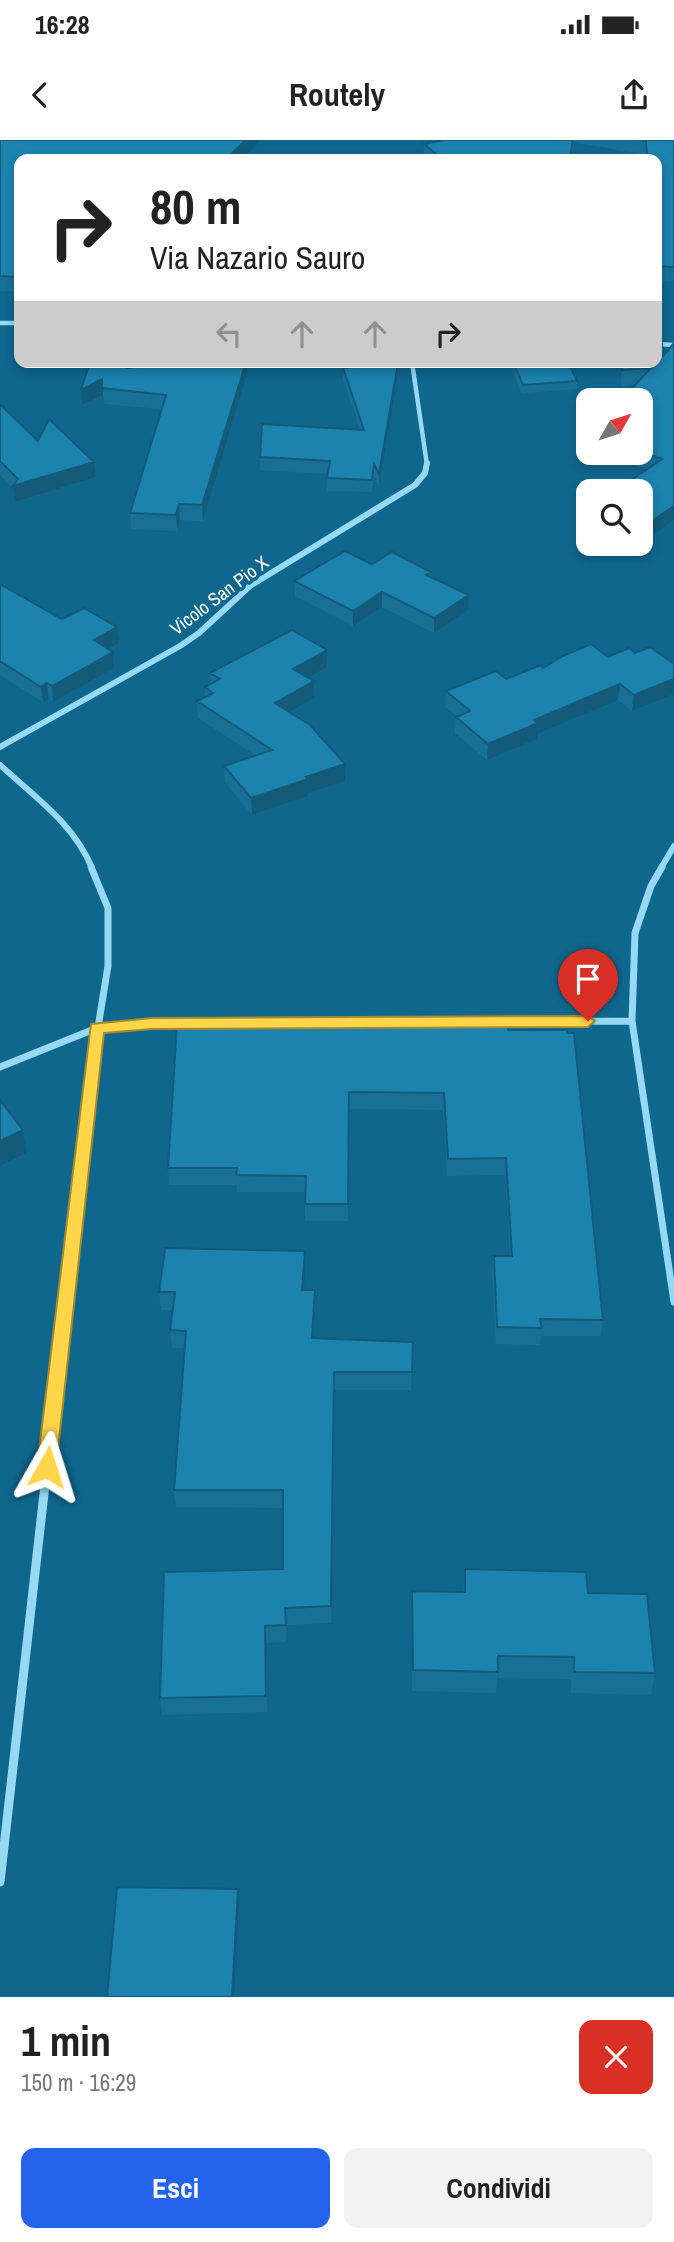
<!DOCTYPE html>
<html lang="it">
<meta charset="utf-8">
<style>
:root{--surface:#fff;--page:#f2f2f2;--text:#222;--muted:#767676;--accent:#2563eb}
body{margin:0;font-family:"Archivo Narrow",sans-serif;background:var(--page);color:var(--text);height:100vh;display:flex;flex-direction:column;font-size:26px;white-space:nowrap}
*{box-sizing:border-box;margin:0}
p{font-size:23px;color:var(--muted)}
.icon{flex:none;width:38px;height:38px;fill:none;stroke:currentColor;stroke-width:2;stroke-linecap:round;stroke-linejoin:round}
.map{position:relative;height:1857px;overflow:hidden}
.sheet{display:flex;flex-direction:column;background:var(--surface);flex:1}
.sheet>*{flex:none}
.banner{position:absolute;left:14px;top:14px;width:648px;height:214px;border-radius:14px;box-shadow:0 4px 10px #0003;background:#fff;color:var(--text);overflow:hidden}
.needle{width:46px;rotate:51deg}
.controls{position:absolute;left:576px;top:248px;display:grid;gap:14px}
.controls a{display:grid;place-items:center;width:77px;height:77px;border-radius:14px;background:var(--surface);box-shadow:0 4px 10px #0003;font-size:35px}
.pin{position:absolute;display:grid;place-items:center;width:60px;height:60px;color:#fff;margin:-72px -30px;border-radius:50% 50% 50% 0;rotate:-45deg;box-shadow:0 0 7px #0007}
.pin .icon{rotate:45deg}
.me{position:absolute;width:77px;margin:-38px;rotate:6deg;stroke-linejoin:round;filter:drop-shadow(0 0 5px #0008)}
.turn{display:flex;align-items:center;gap:24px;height:147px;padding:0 21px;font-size:32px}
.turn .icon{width:91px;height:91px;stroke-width:2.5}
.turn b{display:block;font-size:49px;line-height:60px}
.lanes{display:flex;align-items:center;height:66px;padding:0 21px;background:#0003;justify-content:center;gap:35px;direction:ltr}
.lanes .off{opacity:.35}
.round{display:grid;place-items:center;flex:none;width:74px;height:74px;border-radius:14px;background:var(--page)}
.summary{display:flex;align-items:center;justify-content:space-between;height:119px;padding:0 21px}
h1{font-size:42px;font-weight:800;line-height:52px}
.cta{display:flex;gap:14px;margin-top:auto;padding:14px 21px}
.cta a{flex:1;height:80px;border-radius:14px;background:var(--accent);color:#fff;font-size:28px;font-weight:800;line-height:80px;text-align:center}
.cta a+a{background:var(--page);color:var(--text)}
.status{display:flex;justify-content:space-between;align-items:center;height:49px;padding:0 35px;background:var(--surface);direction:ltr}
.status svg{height:19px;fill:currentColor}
header{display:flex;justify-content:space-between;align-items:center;height:91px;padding:0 21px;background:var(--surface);font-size:32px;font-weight:800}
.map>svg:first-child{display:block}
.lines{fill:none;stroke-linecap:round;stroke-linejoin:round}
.minor-far3{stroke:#97d8f3;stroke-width:4.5}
.minor-far2{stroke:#97d8f3;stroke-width:6}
.minor-far1{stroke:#97d8f3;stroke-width:7}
.minor{stroke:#97d8f3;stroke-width:9}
.wall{fill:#187096}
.shaded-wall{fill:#145b7a}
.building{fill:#1c82ae;stroke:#145b7a;stroke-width:2}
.route{fill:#ffd54a;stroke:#a68a30;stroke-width:2}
.labels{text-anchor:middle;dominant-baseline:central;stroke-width:7;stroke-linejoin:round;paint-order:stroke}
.far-street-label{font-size:19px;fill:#fff;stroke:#0f678e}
</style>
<div class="status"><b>16:28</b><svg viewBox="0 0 49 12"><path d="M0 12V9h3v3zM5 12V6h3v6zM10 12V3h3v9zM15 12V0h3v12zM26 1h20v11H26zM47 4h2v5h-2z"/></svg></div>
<header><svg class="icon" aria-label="back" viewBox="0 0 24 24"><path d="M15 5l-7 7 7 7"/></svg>Routely<svg class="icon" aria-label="share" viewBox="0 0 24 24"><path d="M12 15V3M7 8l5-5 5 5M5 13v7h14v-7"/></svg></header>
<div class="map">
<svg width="674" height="1857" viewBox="0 0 674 1857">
<rect width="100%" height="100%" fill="#0f678e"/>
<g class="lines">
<path class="minor-far3" d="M0,183H19
M656,204L674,205
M412,222L427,325"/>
<path class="minor-far2" d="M0,607L180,506L199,493L250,446L415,345L425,333L427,323
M0,625C35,657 74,684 92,728
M661,728L674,706"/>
<path class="minor-far1" d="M662,727L651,746L635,793L632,881L674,1162
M339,883L632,881
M0,927L97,888L184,883
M58,1231L94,912L108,826V768L91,727"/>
<path class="minor" d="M0,1742L58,1230"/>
</g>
<path class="wall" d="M0,0H262L241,19H19V151H0Z
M445,0H674V142L658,141L660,184L659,193L663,216L674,203V380L642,403L640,402V352L647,330L616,318L617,313H640V261L635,245L621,246L622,222H656V19H645V15L574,2L572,19H425L424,18V4Z
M90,222H170L164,225L197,222H247V234L203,381L180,380L177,391L131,389L130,373L161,269L104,264L103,255L82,265L81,250Z
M509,222H568L577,241V249L522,253Z
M398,223V235L379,346L374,336L372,352L327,351L328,334L260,330V317L360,289L343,240V228Z
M0,264L38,301L94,322L96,337L15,362L14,349L0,335Z
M372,424L431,432V437L469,455L468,470L434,493L382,467L353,486L295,456L294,441Z
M0,444L62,479L119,503L107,509L113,512L114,528L53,562L49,559L43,562L0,535Z
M650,507L632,571L618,560L537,594V599L487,620L455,593L456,577L457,576L445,567L446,551L506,539L543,528L635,513Z
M327,527L307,537L314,558L289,571L345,641L308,653V656L252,675L225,642L224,626L255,615L198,578L197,561L205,557V547L211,544L210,533Z
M348,885L508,890L603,1180L601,1196H541L540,1205L496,1204L492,1133L494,1116H510L505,1035L447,1036L443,970L349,969L348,1081H305V1052H237V1045H169L168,1028Z
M305,1111L304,1150L315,1168L313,1198L413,1202L411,1250H334L331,1483L286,1485V1502L266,1503L267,1572L162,1575L160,1558L283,1429V1368L176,1367L174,1350L184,1208H172L170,1190L173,1170H161L159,1152Z
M465,1429L588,1453L655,1533L651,1555L571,1553V1539L497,1538L496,1553L412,1551V1451L463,1452Z"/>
<path class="shaded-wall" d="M246,0H262L241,19H224Z
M660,184L659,199L656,200V185Z
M137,222H170L127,243L126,228Z
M246,222H247V234L203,381L202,365Z
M398,223V235L379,346V334Z
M102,239L103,255L82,265L81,250Z
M94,322L96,337L15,362L13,346Z
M179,364L180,380L177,391L176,375Z
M674,366V380L642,403L643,387Z
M382,452V467L353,486V471Z
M469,455L468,470L434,493V478Z
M117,487L119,503L95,516L94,500Z
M327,510V527L293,545V529Z
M113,512L114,528L53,562L52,546Z
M674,539V554L632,571L634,555Z
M314,541V558L276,579L275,563Z
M47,543L49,559L43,562L41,547Z
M620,544L618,560L537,594V599L487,620L488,604L534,580Z
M345,624V641L308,653V656L252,675L251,658L306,637Z
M23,990L26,1013L0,1026V1001Z
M305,1111V1129L303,1168L302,1150Z
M315,1150V1168L312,1216V1198Z
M238,1749L239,1764L234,1857H232Z"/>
<path class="building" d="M0,0H246L229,16L224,19H19V137L0,136Z
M445,0H573L570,19H442L424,4Z
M640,0H674V127L657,126L660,184L656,185V19H647L646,1Z
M656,191L661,194L663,216L674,203V366L643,387L640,386V352H615V351L662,319L640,311V261H620L651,228L622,230L623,222H656Z
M90,222H137L126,228L197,222H246L202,365L179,364L176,375L130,373L166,255L102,248V239L81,250Z
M513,222H568L577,241L523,245Z
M398,223L379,334L374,324L372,340L327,338L330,321L260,317L262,284L364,290L343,228Z
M0,264L38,301L49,279L94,322L13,346L18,339L0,321Z
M345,411L372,424L392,412L431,432L426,435L469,455L434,478L382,452L353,471L294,441Z
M0,444L62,479L84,468L117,487L94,500L113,512L52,546L47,543L41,547L0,521Z
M292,490L327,510L293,529L314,541L275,563L310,585L345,624L306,637L308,639L251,658L224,626L272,610L197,561L213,553L205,547L220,539L210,533Z
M591,504L608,517L629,508L635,513L650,507L674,524V539L634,555L620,544L534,580L538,583L488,604L456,577L470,571L446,551L496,531L506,539L541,525L543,528L563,516Z
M348,882V885L508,887V890H567V893H574L603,1180L540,1179L542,1188L497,1187L494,1116H512L506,1018L448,1019L444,953L349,952L348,1064H305L306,1036L236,1035L237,1028H168L177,883Z
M0,960L23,990L0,1001Z
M165,1108L305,1111L302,1150H315L312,1198L413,1202L412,1232H334L331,1466L285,1468L286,1485L265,1486L266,1556L160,1558L164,1432L283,1429V1350H174L186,1191L170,1190L175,1152H159Z
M465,1429L586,1432L588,1453L647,1454L655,1533L574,1532V1517L498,1516V1532L413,1530L412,1451L465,1452Z
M117,1747L238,1749L232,1857H107Z"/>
<path class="route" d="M588,876L595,881L588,887L152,889L104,893L56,1327L53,1333L47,1335L40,1333L37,1327L91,884L152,878Z"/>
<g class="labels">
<g class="far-street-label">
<text transform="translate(219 455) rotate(-37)">Vicolo San Pio X</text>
</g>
</g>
</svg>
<div class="controls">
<a><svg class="needle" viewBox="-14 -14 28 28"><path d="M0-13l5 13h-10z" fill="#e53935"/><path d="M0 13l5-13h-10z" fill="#767676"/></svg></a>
<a><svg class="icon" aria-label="search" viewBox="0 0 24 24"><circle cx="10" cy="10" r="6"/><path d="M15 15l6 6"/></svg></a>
</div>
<div class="pin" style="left:588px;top:881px;background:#d93025"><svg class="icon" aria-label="arrive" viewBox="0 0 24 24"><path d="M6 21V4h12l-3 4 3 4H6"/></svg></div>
<svg class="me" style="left:47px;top:1327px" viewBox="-20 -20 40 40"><path d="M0-17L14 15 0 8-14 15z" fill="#ffd54a" stroke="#fff" stroke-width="4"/></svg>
<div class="banner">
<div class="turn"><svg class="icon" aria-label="right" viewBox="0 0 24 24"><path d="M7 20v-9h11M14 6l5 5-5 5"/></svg><div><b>80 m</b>Via Nazario Sauro</div></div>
<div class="lanes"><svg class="icon off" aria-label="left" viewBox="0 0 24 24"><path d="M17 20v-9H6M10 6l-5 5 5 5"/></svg><svg class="icon off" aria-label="ahead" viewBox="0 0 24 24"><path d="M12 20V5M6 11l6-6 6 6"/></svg><svg class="icon off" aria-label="ahead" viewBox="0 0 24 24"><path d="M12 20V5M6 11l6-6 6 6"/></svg><svg class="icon" aria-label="right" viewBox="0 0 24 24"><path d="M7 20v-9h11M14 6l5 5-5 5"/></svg></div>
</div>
</div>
<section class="sheet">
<div class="summary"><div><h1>1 min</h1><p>150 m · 16:29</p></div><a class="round" style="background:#d93025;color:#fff"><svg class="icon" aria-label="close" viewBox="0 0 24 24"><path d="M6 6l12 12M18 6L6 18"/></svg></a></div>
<div class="cta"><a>Esci</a><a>Condividi</a></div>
</section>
